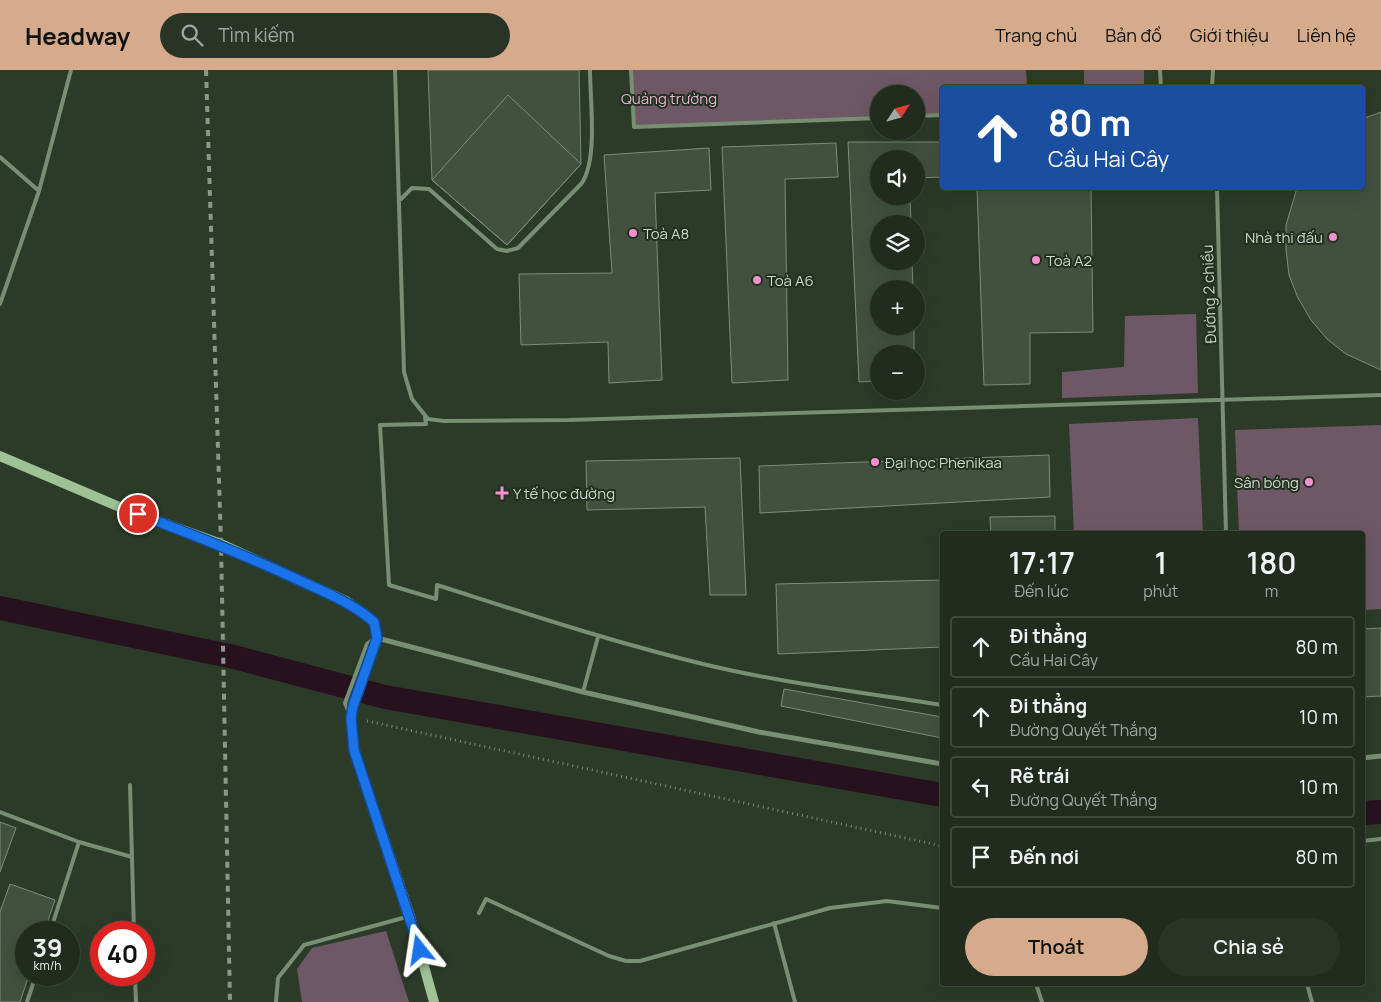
<!DOCTYPE html>
<html lang="vi">
<meta charset="utf-8">
<style>
:root{--surface:#212c1e;--page:#293427;--text:#f1f3f6;--muted:#a2a7a4;--line:#3e483c;--accent:#d6ab8b}
body{margin:0;font-family:Manrope,sans-serif;background:var(--page);color:var(--text);height:100vh;display:flex;flex-direction:column;font-size:19px;white-space:nowrap}
*{box-sizing:border-box;margin:0}
p{font-size:16px;color:var(--muted)}
.icon{flex:none;width:28px;height:28px;fill:none;stroke:currentColor;stroke-width:2;stroke-linecap:round;stroke-linejoin:round}
.map{position:relative;flex:1;overflow:hidden}
.drawer{position:absolute;left:940px;top:461px;width:425px;height:455px;display:flex;flex-direction:column;background:var(--surface);border-radius:5px;box-shadow:0 5px 20px #0002,0 0 0 1px var(--line)}
.drawer>*{flex:none}
.banner{position:absolute;left:940px;top:15px;width:425px;height:105px;border-radius:5px;box-shadow:0 5px 20px #0002,0 0 0 1px var(--line);background:#1a4fa0;color:#fff;overflow:hidden}
.needle{width:32px;rotate:54deg}
.controls{position:absolute;left:870px;top:15px;display:grid;gap:10px}
.controls a{display:grid;place-items:center;width:55px;height:55px;border-radius:50%;background:var(--surface);box-shadow:0 5px 20px #0002,0 0 0 1px var(--line);font-size:25px}
.speed{position:absolute;left:15px;top:851px;display:flex;gap:10px;font-size:25px;font-weight:700;text-align:center}
.speed>*{display:grid;place-content:center;width:65px;height:65px;border-radius:50%;background:var(--surface);box-shadow:0 5px 20px #0002,0 0 0 1px var(--line);line-height:1}
.speed small{font-size:12px;font-weight:400}
.speed .limit{border:8px solid #d22;background:#fff;color:#111}
.pin{position:absolute;display:grid;place-items:center;width:42px;height:42px;color:#fff;margin:-21px;border:2px solid #fff;border-radius:50%;box-shadow:0 1px 5px #0007}
.me{position:absolute;width:55px;margin:-28px;rotate:345deg;stroke-linejoin:round;filter:drop-shadow(0 0 4px #0008)}
.turn{display:flex;align-items:center;gap:18px;height:105px;padding:0 25px;font-size:22px}
.turn .icon{width:65px;height:65px;stroke-width:2.5}
.turn b{display:block;font-size:35px;line-height:42px}
.eta{display:flex;justify-content:space-evenly;align-items:center;height:85px;text-align:center}
.eta b{font-size:30px;font-weight:600;line-height:35px}
.action{display:flex;gap:10px;margin-top:auto;padding:10px 25px}
.action a{flex:1;height:58px;border-radius:30px;background:var(--accent);color:#111;font-size:20px;font-weight:600;line-height:58px;text-align:center}
.action a+a{background:var(--page);color:var(--text)}
ul{padding:0;list-style:none}
li{display:flex;align-items:center;gap:15px;height:62px;margin:0 10px 8px;padding:0 15px;border:2px solid var(--line);border-radius:5px}
li div{flex:1}
li b{display:block;font-size:19px}
li em{font-style:normal}
header{display:flex;align-items:center;gap:30px;box-sizing:border-box;height:70px;padding:0 25px;background:var(--accent);color:#111}
header strong{font-size:24px}
nav{display:flex;gap:28px;margin-inline-start:auto;font-size:18px}
.search{width:350px;height:45px;background:var(--page);display:flex;align-items:center;gap:12px;box-sizing:border-box;padding:0 18px;border-radius:28px;color:var(--muted);font-size:19px}
.map>svg:first-child{display:block}
.green{fill:#6f5866}
.lines{fill:none;stroke-linecap:round;stroke-linejoin:round}
.canal{stroke:#28111f;stroke-width:24}
.building{fill:#42513e;stroke:#7c8d78}
.path{stroke:#7c8879;stroke-width:3;stroke-dasharray:1 4;stroke-linecap:butt}
.lane{stroke:#798f73;stroke-width:4}
.street{stroke:#798f73;stroke-width:5}
.secondary{stroke:#9ec195;stroke-width:10}
.rail{stroke:#8b9788;stroke-width:4;stroke-dasharray:6 6;stroke-linecap:butt}
.route-casing{stroke:#114b97;stroke-width:12}
.route{stroke:#1a73e8;stroke-width:9}
.poi-dot{fill:#f690d0;stroke:#22301f;stroke-width:2}
.labels{text-anchor:middle;dominant-baseline:central;stroke-width:4;stroke-linejoin:round;paint-order:stroke}
.park-label{font-size:15px;fill:#ebb4d4;stroke:#22301f}
.poi-label{font-size:15px;fill:#cdd7cb;stroke:#22301f;text-anchor:start}
.street-label{font-size:15px;fill:#cdd7cb;stroke:#22301f}
</style>
<header>
<strong>Headway</strong>
<div class="search"><svg class="icon" aria-label="search" viewBox="0 0 24 24"><circle cx="10" cy="10" r="6"/><path d="M15 15l6 6"/></svg>Tìm kiếm</div>
<nav><a>Trang chủ</a><a>Bản đồ</a><a>Giới thiệu</a><a>Liên hệ</a></nav>
</header>
<div class="map">
<svg width="1381" height="932" viewBox="0 0 1381 932">
<rect width="100%" height="100%" fill="#2c3b28"/>
<path class="green" d="M631,0H1026L1027,17L942,18V45L916,46V24H879V48L634,57Z
M1084,0H1144V17H1084Z
M1196,244L1198,323L1062,328V302L1124,297L1125,246Z
M1198,348L1203,464H1074L1069,354Z
M1381,355V539L1363,540L1362,464H1239L1235,360Z
M386,861L409,932H302L297,899L312,878Z"/>
<g class="lines">
<path class="canal" d="M0,538L234,587L385,627L942,725
M1362,743L1381,742"/>
</g>
<path class="building" d="M428,0H579L581,94L507,175L432,110Z
M508,25L581,94L507,175L432,110Z
M1381,42V300L1346,284L1327,269L1311,250L1298,228L1289,205L1286,180V155L1297,118H1362V49Z
M848,72H942V107L916,108V89H879V126H910L911,154H879V191H912L913,219H879V256H914V284H879V311L859,312Z
M836,73L838,107L785,109L788,310L732,313L722,77Z
M709,78L711,120L655,123L662,310L609,313L608,272L521,275L519,204L612,203L604,85Z
M977,118H1091L1093,262L1030,263V314L984,315Z
M1049,385L1050,427L760,443L759,396Z
M740,388L746,525H710L705,437L587,440L586,391Z
M1055,446V464H991L990,447Z
M942,510V577L778,584L776,514Z
M1381,558V626L1362,627V559Z
M784,619L942,647V668L781,636Z
M0,752L16,758L0,802Z
M10,814L55,830L44,862H26V905H29L20,932H0V842Z"/>
<g class="lines">
<path class="path" d="M367,651L942,776"/>
<path class="lane" d="M395,0L404,302L412,329L428,349L444,351L569,350L1381,325
M631,0L634,57L879,48
M1160,0L1161,18
M1212,18L1213,0
M916,46L942,45
M0,87L39,121
M1217,118L1226,464
M401,129L412,118L429,119L497,179L507,181L518,178L582,113C598,88 590,31 590,0
M0,234L39,121L71,0
M425,347L426,354L380,355L389,515L436,529L437,515C525,543 612,572 703,594C781,613 863,622 942,635
M583,622L598,567
M349,643L345,633L367,574L374,569
M130,715L134,862
M0,742L79,772L132,787
M1362,771L1381,769
M479,843L486,829L609,886L626,891H640L830,838L887,831L942,838
M774,853L795,932
M50,862L79,772
M135,905L136,932
M1036,914L1042,932
M1307,914L1312,932
M27,932L36,905
M276,932L278,908L304,875L410,846"/>
<path class="street" d="M377,568L583,622L759,662L942,694
M1362,688L1381,686"/>
<path class="secondary" d="M0,386L122,438L221,474L346,531L374,552L377,568L353,636L351,648L354,680L410,846L434,932"/>
<path class="rail" d="M206,0L221,474L230,932"/>
</g>
<g class="lines">
<g class="route-casing">
<path id="route" d="M138,444C191,464 243,484 294,508C322,521 351,532 374,552L377,568L353,636L351,648L354,680L420,880"/>
</g>
<use href="#route" class="route"/>
</g>
<g class="poi-dot">
<circle cx="633" cy="163" r="5"/>
<circle cx="1333" cy="167" r="5"/>
<circle cx="1036" cy="190" r="5"/>
<circle cx="757" cy="210" r="5"/>
<circle cx="875" cy="392" r="5"/>
<circle cx="1309" cy="412" r="5"/>
<path d="M499.5 415.5h5v5h5v5h-5v5h-5v-5h-5v-5h5z"/>
</g>
<g class="labels">
<g class="park-label">
<text x="669" y="28">Quảng trường</text>
</g>
<g class="poi-label">
<text x="643" y="163">Toà A8</text>
<text x="1323" y="167" text-anchor="end">Nhà thi đấu</text>
<text x="1046" y="190">Toà A2</text>
<text x="767" y="210">Toà A6</text>
<text x="885" y="392">Đại học Phenikaa</text>
<text x="1299" y="412" text-anchor="end">Sân bóng</text>
<text x="513" y="423">Y tế học đường</text>
</g>
<g class="street-label">
<text transform="translate(1209 224) rotate(-92)">Đường 2 chiều</text>
</g>
</g>
</svg>
<div class="controls">
<a><svg class="needle" viewBox="-14 -14 28 28"><path d="M0-13l5 13h-10z" fill="#e53935"/><path d="M0 13l5-13h-10z" fill="#a2a7a4"/></svg></a>
<a><svg class="icon" aria-label="sound" viewBox="0 0 24 24"><path d="M4 9h4l5-4v14l-5-4H4zM17 9q2 3 0 6"/></svg></a>
<a><svg class="icon" aria-label="layers" viewBox="0 0 24 24"><path d="M12 4l9 5-9 5-9-5zM3 14l9 5 9-5"/></svg></a>
<a>+</a>
<a>−</a>
</div>
<div class="speed"><div>39<small>km/h</small></div><div class="limit">40</div></div>
<div class="pin" style="left:138px;top:444px;background:#d93025"><svg class="icon" aria-label="arrive" viewBox="0 0 24 24"><path d="M6 21V4h12l-3 4 3 4H6"/></svg></div>
<svg class="me" style="left:420px;top:880px" viewBox="-20 -20 40 40"><path d="M0-17L14 15 0 8-14 15z" fill="#1a73e8" stroke="#fff" stroke-width="4"/></svg>
<div class="banner">
<div class="turn"><svg class="icon" aria-label="ahead" viewBox="0 0 24 24"><path d="M12 20V5M6 11l6-6 6 6"/></svg><div><b>80 m</b>Cầu Hai Cây</div></div>
</div>
<section class="drawer">
<div class="eta">
<div><b>17:17</b><p>Đến lúc</p></div>
<div><b>1</b><p>phút</p></div>
<div><b>180</b><p>m</p></div>
</div>
<ul>
<li><svg class="icon" aria-label="ahead" viewBox="0 0 24 24"><path d="M12 20V5M6 11l6-6 6 6"/></svg><div><b>Đi thẳng</b><p>Cầu Hai Cây</p></div><em>80 m</em></li>
<li><svg class="icon" aria-label="ahead" viewBox="0 0 24 24"><path d="M12 20V5M6 11l6-6 6 6"/></svg><div><b>Đi thẳng</b><p>Đường Quyết Thắng</p></div><em>10 m</em></li>
<li><svg class="icon" aria-label="left" viewBox="0 0 24 24"><path d="M17 20v-9H6M10 6l-5 5 5 5"/></svg><div><b>Rẽ trái</b><p>Đường Quyết Thắng</p></div><em>10 m</em></li>
<li><svg class="icon" aria-label="arrive" viewBox="0 0 24 24"><path d="M6 21V4h12l-3 4 3 4H6"/></svg><div><b>Đến nơi</b></div><em>80 m</em></li>
</ul>
<div class="action"><a>Thoát</a><a>Chia sẻ</a></div>
</section>
</div>
